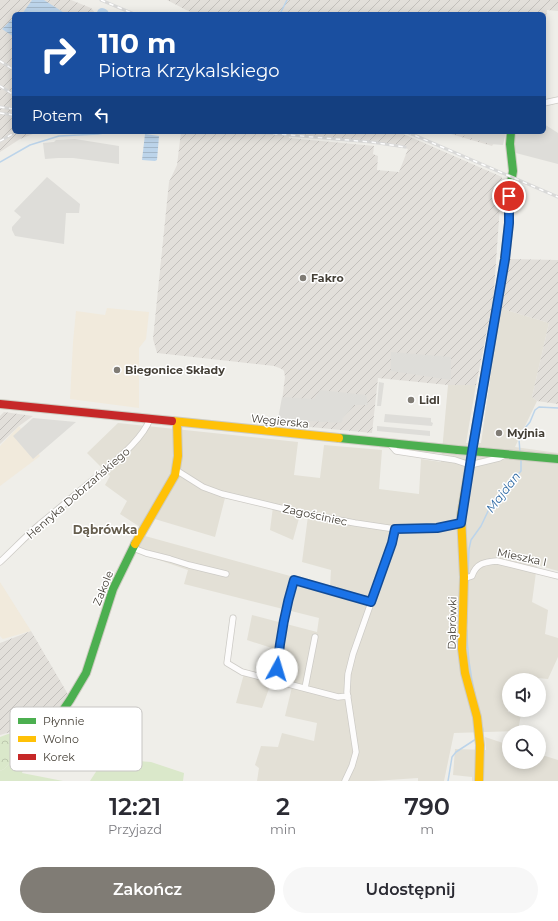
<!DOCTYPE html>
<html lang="pl">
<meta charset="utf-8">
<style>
:root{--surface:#fff;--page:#f7f7f7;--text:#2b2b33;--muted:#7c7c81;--accent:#807c75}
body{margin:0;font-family:Montserrat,sans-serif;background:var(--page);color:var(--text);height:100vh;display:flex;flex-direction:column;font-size:15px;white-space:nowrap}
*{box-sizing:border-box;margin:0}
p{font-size:13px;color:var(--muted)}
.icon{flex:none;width:22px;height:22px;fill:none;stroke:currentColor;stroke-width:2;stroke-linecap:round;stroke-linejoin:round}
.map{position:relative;height:781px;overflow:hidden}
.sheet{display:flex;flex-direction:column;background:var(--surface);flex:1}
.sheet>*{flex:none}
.banner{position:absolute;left:12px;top:12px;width:534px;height:122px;border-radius:6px;box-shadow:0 2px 10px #0003;background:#1a4fa0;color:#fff;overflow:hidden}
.controls{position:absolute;left:502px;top:673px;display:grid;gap:8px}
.controls a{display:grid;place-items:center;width:44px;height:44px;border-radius:50%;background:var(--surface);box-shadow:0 2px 10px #0003;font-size:20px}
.pin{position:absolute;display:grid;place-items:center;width:34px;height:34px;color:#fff;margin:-17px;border:2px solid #fff;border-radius:50%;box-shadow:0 1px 4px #0007}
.me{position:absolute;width:44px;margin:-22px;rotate:6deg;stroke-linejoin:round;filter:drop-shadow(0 0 3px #0008)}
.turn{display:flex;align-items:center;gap:14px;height:84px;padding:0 20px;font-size:18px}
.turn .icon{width:52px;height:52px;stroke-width:2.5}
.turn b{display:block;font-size:28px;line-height:34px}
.then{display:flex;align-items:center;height:38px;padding:0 20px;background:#0003;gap:8px;font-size:15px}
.eta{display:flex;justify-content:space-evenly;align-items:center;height:68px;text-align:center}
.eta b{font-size:24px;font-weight:600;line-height:28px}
.button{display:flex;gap:8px;margin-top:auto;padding:8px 20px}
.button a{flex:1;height:46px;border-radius:24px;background:var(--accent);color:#fff;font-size:16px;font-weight:600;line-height:46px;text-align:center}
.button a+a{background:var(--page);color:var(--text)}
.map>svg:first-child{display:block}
.residential{fill:#e3e0d6}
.commercial{fill:#f1eadc}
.industrial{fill:url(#industrial-furrows);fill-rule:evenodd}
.green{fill:#dae8ca}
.forest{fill:url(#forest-crowns)}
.parking{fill:#deddd9}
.water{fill:url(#water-rules)}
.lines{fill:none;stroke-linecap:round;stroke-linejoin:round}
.stream{stroke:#bcd4ea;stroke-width:1.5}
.river{stroke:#bcd4ea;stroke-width:10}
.street-casing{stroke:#cdcbc6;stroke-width:7}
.fast-casing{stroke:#cdcbc0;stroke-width:10}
.slow-casing{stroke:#cdcbc0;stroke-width:10}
.jam-casing{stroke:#cdcbc0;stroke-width:10}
.street{stroke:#fdfcfc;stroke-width:5.5}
.fast{stroke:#4caf50;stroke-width:8}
.slow{stroke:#ffc107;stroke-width:8}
.jam{stroke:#c62828;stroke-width:8}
.rail-casing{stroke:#d9d9d8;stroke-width:3}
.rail{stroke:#fff;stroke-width:1.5;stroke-dasharray:4.5;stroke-linecap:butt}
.fast-bridge-casing{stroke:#cdcbc0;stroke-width:10;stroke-linecap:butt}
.fast-bridge{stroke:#4caf50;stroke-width:8}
.route-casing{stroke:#114b97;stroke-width:10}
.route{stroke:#1a73e8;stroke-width:7}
.poi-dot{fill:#807c75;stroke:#fff;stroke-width:1.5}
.labels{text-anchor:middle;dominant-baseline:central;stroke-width:3;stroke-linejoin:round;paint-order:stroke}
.poi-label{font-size:11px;font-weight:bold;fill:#443f36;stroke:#fff;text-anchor:start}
.street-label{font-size:11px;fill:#443f36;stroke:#fff}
.water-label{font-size:12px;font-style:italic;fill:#3770a8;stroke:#fff}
.neighbourhood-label{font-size:12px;font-weight:bold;fill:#665e4e;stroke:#fff}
.key{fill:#fff;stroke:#c7c5c3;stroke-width:1}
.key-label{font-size:11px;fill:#443f36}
</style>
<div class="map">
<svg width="558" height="781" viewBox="0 0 558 781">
<defs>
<pattern id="industrial-furrows" width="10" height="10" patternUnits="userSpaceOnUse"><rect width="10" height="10" fill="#e2dfda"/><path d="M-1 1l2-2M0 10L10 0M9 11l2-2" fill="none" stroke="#c3c0bc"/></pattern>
<pattern id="forest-crowns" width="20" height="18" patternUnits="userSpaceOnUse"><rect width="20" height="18" fill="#dae8ca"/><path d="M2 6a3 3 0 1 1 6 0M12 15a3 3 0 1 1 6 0" fill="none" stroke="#bcc8ae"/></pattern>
<pattern id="water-rules" width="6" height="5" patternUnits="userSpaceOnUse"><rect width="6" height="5" fill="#bcd4ea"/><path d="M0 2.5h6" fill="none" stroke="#a3b7c9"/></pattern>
</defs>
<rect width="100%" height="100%" fill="#efeee9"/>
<path class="residential" d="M500,308L549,323L532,397L537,401L515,447L558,453V571L537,565L532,602L548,610L545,634L558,638V657L548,679L528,677V680H509L508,712L521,714L518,731L454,733L444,781H418V778L374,781H257L259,768L255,765L261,746L278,747L282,733L314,741L317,723L285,716L292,687L271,683L262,708L236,703L245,670L274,676L275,649L247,640L252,615L317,632L319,618L184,584L188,570L136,552L145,536L330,587L331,570L302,562L308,516L300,515L293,540L270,530L273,507L225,498L215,537L148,517L140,527L120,514L127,501L105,485L110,476L87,453L118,423L298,442L294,475L320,478L324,445L382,450L379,489L419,494L421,459L441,462L448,385H476L466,443H481Z
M485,737L509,745V762H539V754L558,760V781H472V777L453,775L455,749L486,750Z"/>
<path class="commercial" d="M107,308L149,312L146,339L139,348V408L70,399L73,342L76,311L105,315Z
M19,426L40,456L0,486V446Z
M0,582L31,631L3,639L0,636Z"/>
<path class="industrial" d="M0,0H71L91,8L96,14H14V132H38L20,139L0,152Z
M167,0H558V11L547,10L544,30V14H194Z
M181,132H399L502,177L494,290L503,291L509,259L558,260V404L537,401L532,397L549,323L500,308L502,297L494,296L476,385H448L378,378L372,433L279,424L285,377L284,371L282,369L274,366L157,353L153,339L169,182L177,165ZM289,133L383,143L408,149L399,172L377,170L378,156L373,154L374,146L289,138Z
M444,132H502L492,146Z
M4,412L33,416L19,426L0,444V416Z
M31,631L69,696L36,755L27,752L20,730L7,733L0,735V643Z"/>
<path class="green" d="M22,750L27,757L22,773L63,781H0V771L4,769Z
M124,760L151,762L184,773L183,781H90L101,764Z"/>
<path class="forest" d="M20,732L22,750L4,769L0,771V737L8,734Z"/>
<path class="parking" d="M544,124L558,133V164L512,152L513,136L515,132H544Z
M453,132H506L503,145L490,144Z
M75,139L119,146V164L73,158H58L45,159L43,143L54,142L56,140Z
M47,177L80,204L79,213H66L64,244L15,236L12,230V227L21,217L14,211Z
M391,352L451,357V380L391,371Z
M379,382L384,383L381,406H377Z
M320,390L366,395L368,405H354L352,408L342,419L343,420L341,423L278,419L282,397L314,399Z
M385,414L431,418V422L433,423L432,426L384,422Z
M33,418L76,422L33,459L13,436Z
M377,426L430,431V436L377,431Z"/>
<path class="water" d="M32,0H44L66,14H22Z
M11,20H14V37L2,29Z
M145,134L159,136L157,160L155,161L142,160Z"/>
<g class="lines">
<path class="stream" d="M280,14L287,0
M0,162L30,145L59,136L98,134L109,132
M520,453L519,439L521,433L530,422L535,410L539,407L558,408
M468,576L469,549L471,540L481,526L491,505L496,498L521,471V459
M467,623V595
M467,630C467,651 470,673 475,694
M482,725L483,730L482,733
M448,781L452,757L456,752L476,739"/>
<path class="river" d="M102,13L104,14"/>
<g class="street-casing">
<path id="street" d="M544,103L558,100
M389,443L396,451L455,460L470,465L499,458L506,454
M176,470L203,487L222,494L301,513L355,523L395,529L437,528L461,523
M133,548L146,553L170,559L189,565L226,574
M0,562C14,549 26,536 40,524C60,508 79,491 99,475C116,460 142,440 150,419
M466,578L472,576C476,563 485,562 497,561L558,576
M233,618L227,663L242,672L338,697L348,696
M276,681C280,646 284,614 294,580L371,602
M305,688L315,637
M345,781L352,766L356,752L347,692L348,674L353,654L392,543L395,529"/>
</g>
<g class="fast-casing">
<path id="fast" d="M493,330L505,259L509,223V195L513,171L510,144L511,132
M339,438L458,450
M482,452L558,459
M37,760L57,719L70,700L86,673L113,589L135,544"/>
</g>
<g class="slow-casing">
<path id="slow" d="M172,421L339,438
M471,457L461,516L464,577L462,649L465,673L477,717L480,745L479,781
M135,544L175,475L178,456L177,422"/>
</g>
<g class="jam-casing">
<path id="jam" d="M0,404L172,421
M471,457L493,330"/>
</g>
<use href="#street" class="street"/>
<use href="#fast" class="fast"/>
<use href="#slow" class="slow"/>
<use href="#jam" class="jam"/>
<g class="rail-casing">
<path id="rail" d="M101,0L134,14
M0,61L14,70
M0,86L14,95
M0,107L14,109
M0,113L14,115
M255,132L371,142L405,147
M407,132L558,197
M0,141L16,132"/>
</g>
<use href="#rail" class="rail"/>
<g class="fast-bridge-casing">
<path id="fast-bridge" d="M458,450L482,452"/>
</g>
<use href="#fast-bridge" class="fast-bridge"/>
</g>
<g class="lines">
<g class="route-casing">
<path id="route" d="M277,669C280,639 285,609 294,580L371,602L392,543L395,529L437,528L461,523L472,452L505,259L509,223V196"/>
</g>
<use href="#route" class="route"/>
</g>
<g class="poi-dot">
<circle cx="303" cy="278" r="4"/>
<circle cx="117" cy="370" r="4"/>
<circle cx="411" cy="400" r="4"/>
<circle cx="499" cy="433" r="4"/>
</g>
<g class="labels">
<g class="poi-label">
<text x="311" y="278">Fakro</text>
<text x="125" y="370">Biegonice Składy</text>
<text x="419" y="400">Lidl</text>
<text x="507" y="433">Myjnia</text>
</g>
<g class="street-label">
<text transform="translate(280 421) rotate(6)">Węgierska</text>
<text transform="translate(78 493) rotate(-41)">Henryka Dobrzańskiego</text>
<text transform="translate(315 515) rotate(12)">Zagościniec</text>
<text transform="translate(522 557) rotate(12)">Mieszka I</text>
<text transform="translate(103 588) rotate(-68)">Zakole</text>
<text transform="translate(452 623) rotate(-89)">Dąbrówki</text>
</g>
<g class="water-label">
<text transform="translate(503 492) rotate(-52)">Majdan</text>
</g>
<g class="neighbourhood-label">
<text x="105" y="529">Dąbrówka</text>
</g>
</g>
<rect x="10" y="707" width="132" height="64" rx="6" class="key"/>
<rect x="18" y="718" width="18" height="6" fill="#4caf50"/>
<rect x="18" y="736" width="18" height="6" fill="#ffc107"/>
<rect x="18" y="754" width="18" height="6" fill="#c62828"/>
<g class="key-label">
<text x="43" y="725">Płynnie</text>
<text x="43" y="743">Wolno</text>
<text x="43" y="761">Korek</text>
</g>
</svg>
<div class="controls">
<a><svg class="icon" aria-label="sound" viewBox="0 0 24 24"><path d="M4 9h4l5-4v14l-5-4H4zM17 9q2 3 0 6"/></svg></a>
<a><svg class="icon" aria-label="search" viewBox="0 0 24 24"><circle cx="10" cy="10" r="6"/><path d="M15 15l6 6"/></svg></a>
</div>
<div class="pin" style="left:509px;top:196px;background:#d93025"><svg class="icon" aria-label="arrive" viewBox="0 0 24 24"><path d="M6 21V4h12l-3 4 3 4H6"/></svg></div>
<svg class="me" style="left:277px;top:669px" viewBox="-20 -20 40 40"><circle r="19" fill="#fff"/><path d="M0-13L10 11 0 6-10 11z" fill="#1a73e8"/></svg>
<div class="banner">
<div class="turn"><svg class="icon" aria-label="right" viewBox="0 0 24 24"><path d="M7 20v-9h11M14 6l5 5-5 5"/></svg><div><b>110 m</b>Piotra Krzykalskiego</div></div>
<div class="then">Potem<svg class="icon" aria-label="left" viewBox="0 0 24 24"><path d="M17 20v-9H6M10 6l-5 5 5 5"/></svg></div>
</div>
</div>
<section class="sheet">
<div class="eta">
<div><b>12:21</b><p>Przyjazd</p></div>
<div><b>2</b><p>min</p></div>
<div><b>790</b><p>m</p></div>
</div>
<div class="button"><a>Zakończ</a><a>Udostępnij</a></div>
</section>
